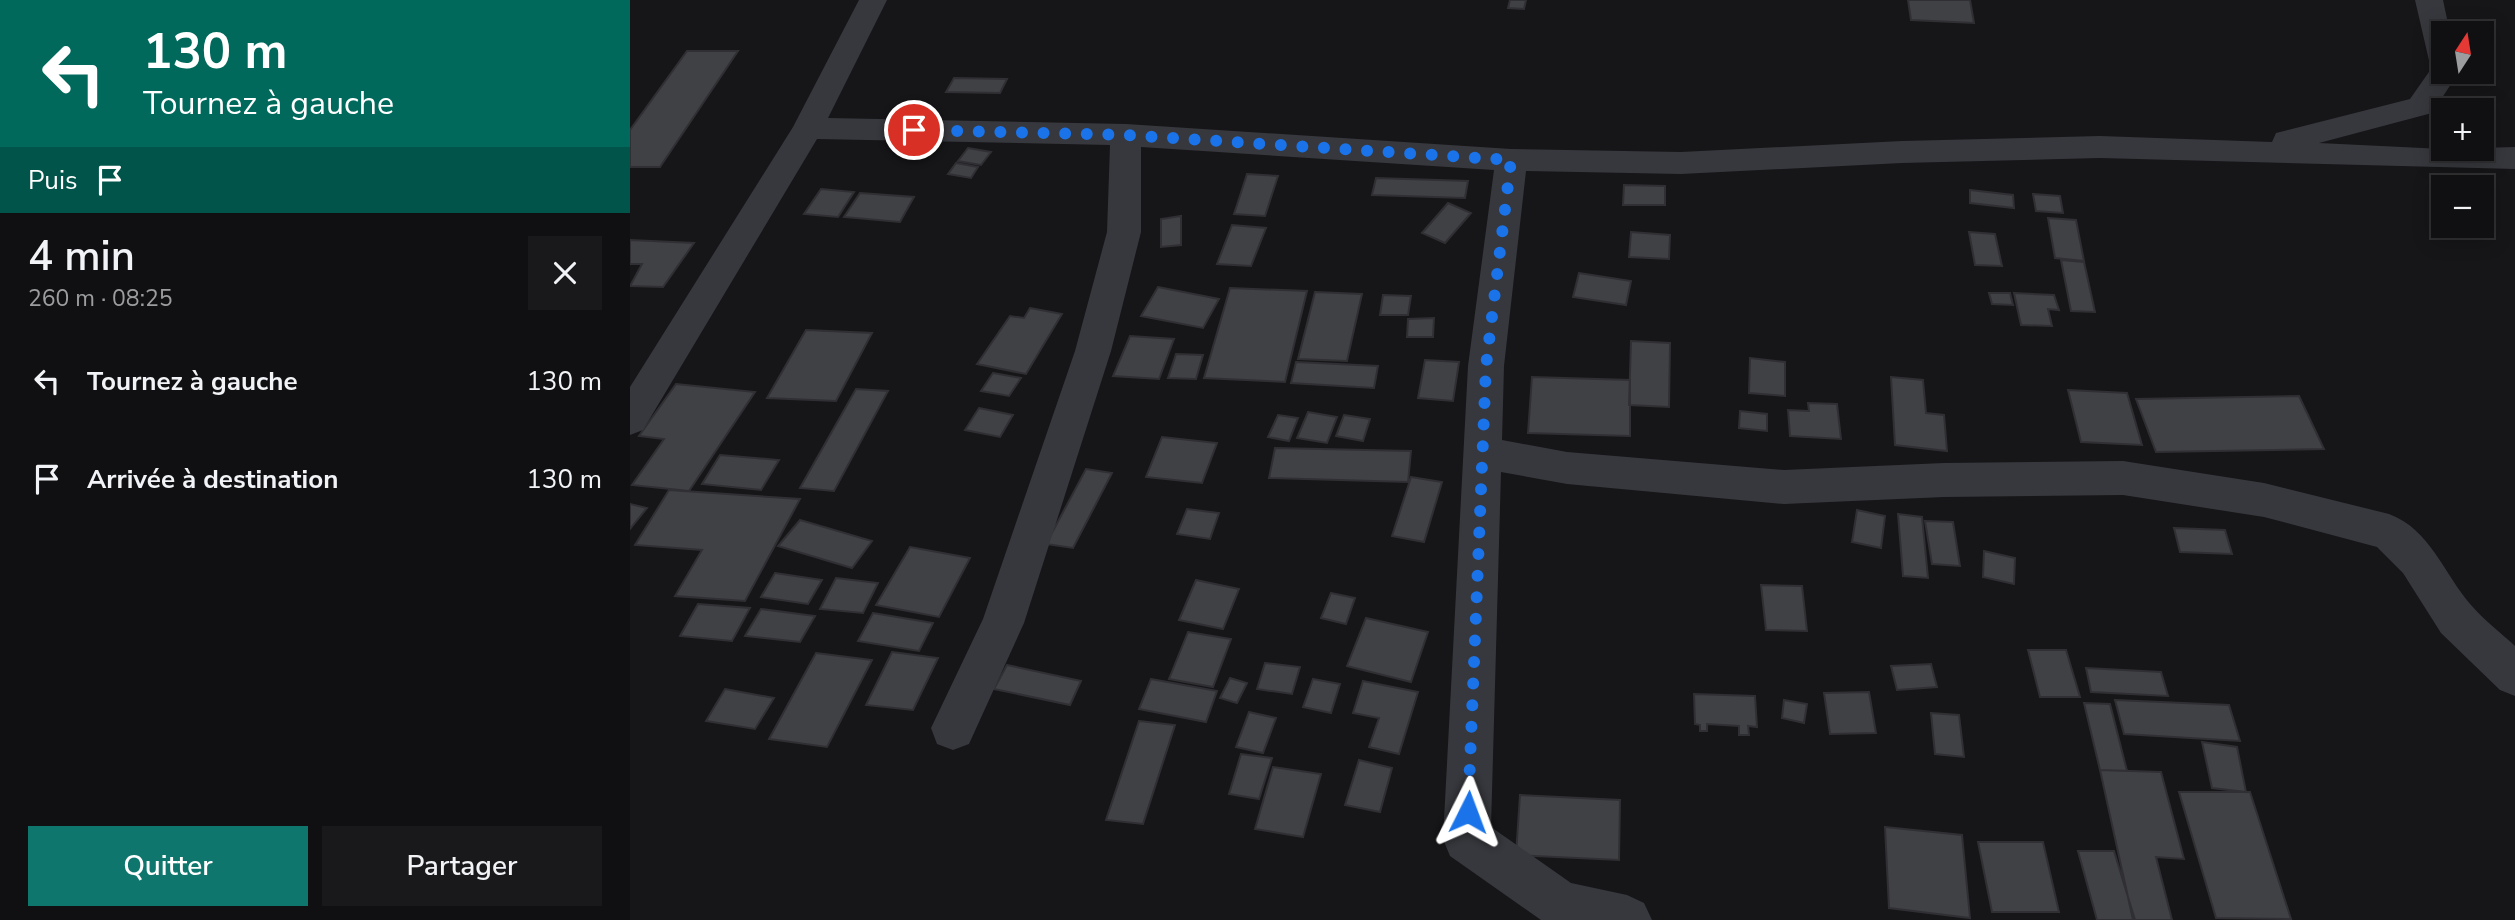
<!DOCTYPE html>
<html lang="fr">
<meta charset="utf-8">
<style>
:root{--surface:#101012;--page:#19191b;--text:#f1f3f6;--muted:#9c9d9f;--line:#303032;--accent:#0f766e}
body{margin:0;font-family:"Nunito Sans",sans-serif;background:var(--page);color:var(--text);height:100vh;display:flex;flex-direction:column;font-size:26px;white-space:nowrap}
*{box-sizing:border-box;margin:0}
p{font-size:23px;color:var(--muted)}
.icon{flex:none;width:38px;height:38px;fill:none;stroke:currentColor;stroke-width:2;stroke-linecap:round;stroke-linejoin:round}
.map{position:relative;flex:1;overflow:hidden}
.side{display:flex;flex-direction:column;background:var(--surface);width:630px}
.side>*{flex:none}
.banner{background:#00695c;color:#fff;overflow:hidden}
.needle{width:46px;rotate:12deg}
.tools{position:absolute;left:1801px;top:21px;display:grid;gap:14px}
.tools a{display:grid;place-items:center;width:63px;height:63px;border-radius:0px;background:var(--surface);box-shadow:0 4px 18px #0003,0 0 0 2px var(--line);font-size:35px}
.pin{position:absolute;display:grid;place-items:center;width:60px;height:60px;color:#fff;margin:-30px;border:4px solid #fff;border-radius:50%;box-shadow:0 2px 7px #0007}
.me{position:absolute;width:77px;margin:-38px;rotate:3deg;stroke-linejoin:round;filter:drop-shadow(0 0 5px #0008)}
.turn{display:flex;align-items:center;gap:24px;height:147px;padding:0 28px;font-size:32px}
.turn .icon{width:91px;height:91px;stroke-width:2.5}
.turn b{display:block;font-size:49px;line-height:60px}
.then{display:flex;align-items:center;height:66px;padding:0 28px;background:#0003;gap:14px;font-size:26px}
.round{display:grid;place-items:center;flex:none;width:74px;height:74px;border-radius:0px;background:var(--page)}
.summary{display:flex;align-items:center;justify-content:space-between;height:119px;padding:0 28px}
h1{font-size:42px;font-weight:600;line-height:52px}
.primary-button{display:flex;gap:14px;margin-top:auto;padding:14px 28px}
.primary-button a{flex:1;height:80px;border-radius:0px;background:var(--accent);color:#fff;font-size:28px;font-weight:600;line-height:80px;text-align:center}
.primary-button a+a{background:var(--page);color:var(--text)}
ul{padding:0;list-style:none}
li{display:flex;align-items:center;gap:21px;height:98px;padding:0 28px}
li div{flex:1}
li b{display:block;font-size:26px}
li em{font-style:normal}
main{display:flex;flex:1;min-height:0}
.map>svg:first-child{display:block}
.building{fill:#404145;stroke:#303034;stroke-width:2}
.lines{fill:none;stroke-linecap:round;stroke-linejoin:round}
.minor{fill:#37383d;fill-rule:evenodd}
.route{stroke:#1a73e8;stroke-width:12;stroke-dasharray:0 21.6}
</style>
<main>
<section class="side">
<div class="banner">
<div class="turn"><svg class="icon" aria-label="left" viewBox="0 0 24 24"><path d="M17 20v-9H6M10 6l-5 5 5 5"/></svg><div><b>130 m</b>Tournez à gauche</div></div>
<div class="then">Puis<svg class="icon" aria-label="arrive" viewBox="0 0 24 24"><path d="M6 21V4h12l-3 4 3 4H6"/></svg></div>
</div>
<div class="summary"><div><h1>4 min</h1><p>260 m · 08:25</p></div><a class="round"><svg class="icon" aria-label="close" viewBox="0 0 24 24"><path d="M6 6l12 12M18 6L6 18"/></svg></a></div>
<ul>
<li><svg class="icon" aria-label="left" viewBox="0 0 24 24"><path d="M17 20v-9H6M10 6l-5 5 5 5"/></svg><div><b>Tournez à gauche</b></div><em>130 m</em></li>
<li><svg class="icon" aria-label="arrive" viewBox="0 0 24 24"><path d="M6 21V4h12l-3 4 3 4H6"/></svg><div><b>Arrivée à destination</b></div><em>130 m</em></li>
</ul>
<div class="primary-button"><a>Quitter</a><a>Partager</a></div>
</section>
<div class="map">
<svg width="1885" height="920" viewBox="0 0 1885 920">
<rect width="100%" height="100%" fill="#161618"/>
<path class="building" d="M880,0H896L894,9L878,8Z
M1278,0H1340L1344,23L1281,20Z
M57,51H108L30,167H0V130Z
M324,78L377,79L370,93L316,92Z
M338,148L361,152L351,165L328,161Z
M326,163L348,167L341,178L318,174Z
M617,174L648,176L635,216L604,214Z
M746,178L838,181L835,198L742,195Z
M994,185L1035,186V205H993Z
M191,189L224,192L208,217L174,214Z
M1340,190L1383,195L1384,208L1340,203Z
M230,193L284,197L270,222L214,217Z
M1403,194L1430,196L1433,213L1406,211Z
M818,203L841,213L815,243L792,233Z
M551,216V245L531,247V219Z
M1418,218L1446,220L1454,261L1425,258Z
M602,225L636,228L621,266L587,264Z
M1001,232L1040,235L1039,259L999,257Z
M1339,232L1365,234L1372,266L1345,265Z
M0,240L64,243L33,287L0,286L12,264H0Z
M1431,260L1454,262L1465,312L1441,311Z
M949,273L1001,281L996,305L943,297Z
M528,287L589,299L573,328L511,316Z
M600,288L677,291L655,382L574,378Z
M685,292L732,294L717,361L668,359Z
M1359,293H1380L1383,305L1362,304Z
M1384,293L1424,295L1429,310L1418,309L1422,326L1391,325Z
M753,295L781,296L778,315H750Z
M400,308L432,314L396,374L347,364L380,316L394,318Z
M804,318L803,337H777L778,319Z
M176,330L242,333L206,401L137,398Z
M500,336L544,339L529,379L483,376Z
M1001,341L1040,343L1039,407L999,405Z
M546,354L573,355L566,379L538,378Z
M1120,358L1155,362V396L1119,393Z
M795,360L829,362L823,401L788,398Z
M666,362L748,366L744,388L661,383Z
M363,373L391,378L379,396L351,391Z
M902,377L1000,380V436L898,433Z
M1261,377L1293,380L1296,413L1314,415L1317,451L1265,445Z
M46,384L125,392L59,491L2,485L34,439L9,436Z
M226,389L258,391L204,491L170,488Z
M1438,390L1497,393L1512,445L1451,442Z
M1669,396L1694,449L1526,452L1506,399Z
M1178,403L1207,404L1211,439L1160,436L1158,410L1179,411Z
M349,408L383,415L370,437L335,430Z
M1110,411L1137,414V431L1109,428Z
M678,412L707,417L697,443L667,438Z
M648,415L668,418L659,441L638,437Z
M714,415L740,419L733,441L706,436Z
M532,437L587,443L572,483L516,477Z
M645,448L781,451L778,482L639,478Z
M90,455L149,460L131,490L72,484Z
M456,469L482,473L443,548L416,544Z
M781,477L812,482L794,542L762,536Z
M39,490L170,499L115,601L45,596L72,550L5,545Z
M0,504L17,508L0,529Z
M557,509L589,513L580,539L547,534Z
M1227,510L1255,516L1251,548L1222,542Z
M1268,514L1292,517L1298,578L1273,576Z
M170,520L242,541L222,568L148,546Z
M1295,521L1323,522L1330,566L1302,564Z
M1544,528L1595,530L1602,554L1550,552Z
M280,547L340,558L309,617L246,605Z
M1354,551L1385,558L1384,584L1353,577Z
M145,573L192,580L178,604L131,597Z
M206,578L248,583L233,613L190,609Z
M566,580L609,589L593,629L549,620Z
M1131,585L1172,586L1177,631L1136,630Z
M701,593L725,598L716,624L691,618Z
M68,604L120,608L102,641L50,636Z
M131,609L185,616L170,642L115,636Z
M243,613L303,623L289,651L228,641Z
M736,618L798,632L781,682L717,666Z
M558,632L601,639L583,687L539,679Z
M1398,650H1436L1450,697H1410Z
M262,652L308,658L283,710L236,705Z
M186,653L242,660L197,747L139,739Z
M635,663L670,667L662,694L627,689Z
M1301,664L1307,687L1267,690L1261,666Z
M377,665L451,681L440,705L364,689Z
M1456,668L1531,672L1538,696L1461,692Z
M600,678L617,683L607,703L590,698Z
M521,679L587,691L576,722L509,709Z
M683,679L710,684L701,713L673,707Z
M733,681L788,692L769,754L739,747L749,718L723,713Z
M95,689L144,698L125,729L76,721Z
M1239,692L1246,733L1200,734L1194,693Z
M1064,694L1125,696L1127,727L1118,726L1119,735H1109V726L1077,724V731H1070V725L1065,724Z
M1154,700L1177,704L1174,723L1152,718Z
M1485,700L1599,705L1610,741L1494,734Z
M1454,703L1480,704L1497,771L1470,770Z
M619,712L646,718L633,753L606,747Z
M1301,713L1329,715L1334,757L1305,754Z
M509,721L545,725L513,824L476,820Z
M1572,742L1607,747L1616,792L1582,788Z
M611,754L642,758L629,799L599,794Z
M729,760L762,768L750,812L715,805Z
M643,767L691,774L673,837L625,829Z
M1470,770L1531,772L1554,859L1526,857L1542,920H1503Z
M1549,792H1620L1661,919L1586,918Z
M890,795L990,800L989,860L886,855Z
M1255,827L1332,835L1340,918L1259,908Z
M1348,842H1413L1429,912H1362Z
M1448,851H1484L1505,920H1467Z"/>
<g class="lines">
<path class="minor" d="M229,0H257L198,118L496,124L881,149L1051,152L1272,141L1470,136L1642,142L1646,133L1780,99L1801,69L1785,0H1813L1820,33H1813V72H1829L1802,113L1689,143L1813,149L1885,147V169L1470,158L1272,163L1051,174L896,171L874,366L872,440L937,452L1154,470L1314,463L1493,461L1634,483L1759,514C1800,529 1814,574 1841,605C1854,620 1871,633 1885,646V696L1870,690L1811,633L1773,573L1747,547L1634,517L1493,495L1314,497L1154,504L937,484L871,472L861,827L941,883L997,895L1014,903L1022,920H911L820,856L813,839L838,366L864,170L511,147V232L481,351L394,623L339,744L323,750L307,744L301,728L353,619L445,351L477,232L480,145L187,139L13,430L0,435V387L163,127Z"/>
</g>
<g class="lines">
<path class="route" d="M284,130L496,135L881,160L856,366L838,812"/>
</g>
</svg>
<div class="tools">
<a><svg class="needle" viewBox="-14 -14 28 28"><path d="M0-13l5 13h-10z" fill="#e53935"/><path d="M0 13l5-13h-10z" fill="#9c9d9f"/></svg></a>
<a>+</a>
<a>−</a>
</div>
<div class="pin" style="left:284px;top:130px;background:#d93025"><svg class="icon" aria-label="arrive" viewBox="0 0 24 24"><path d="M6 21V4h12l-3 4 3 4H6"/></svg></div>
<svg class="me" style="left:838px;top:812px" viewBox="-20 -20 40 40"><path d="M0-17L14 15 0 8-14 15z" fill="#1a73e8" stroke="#fff" stroke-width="4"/></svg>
</div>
</main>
